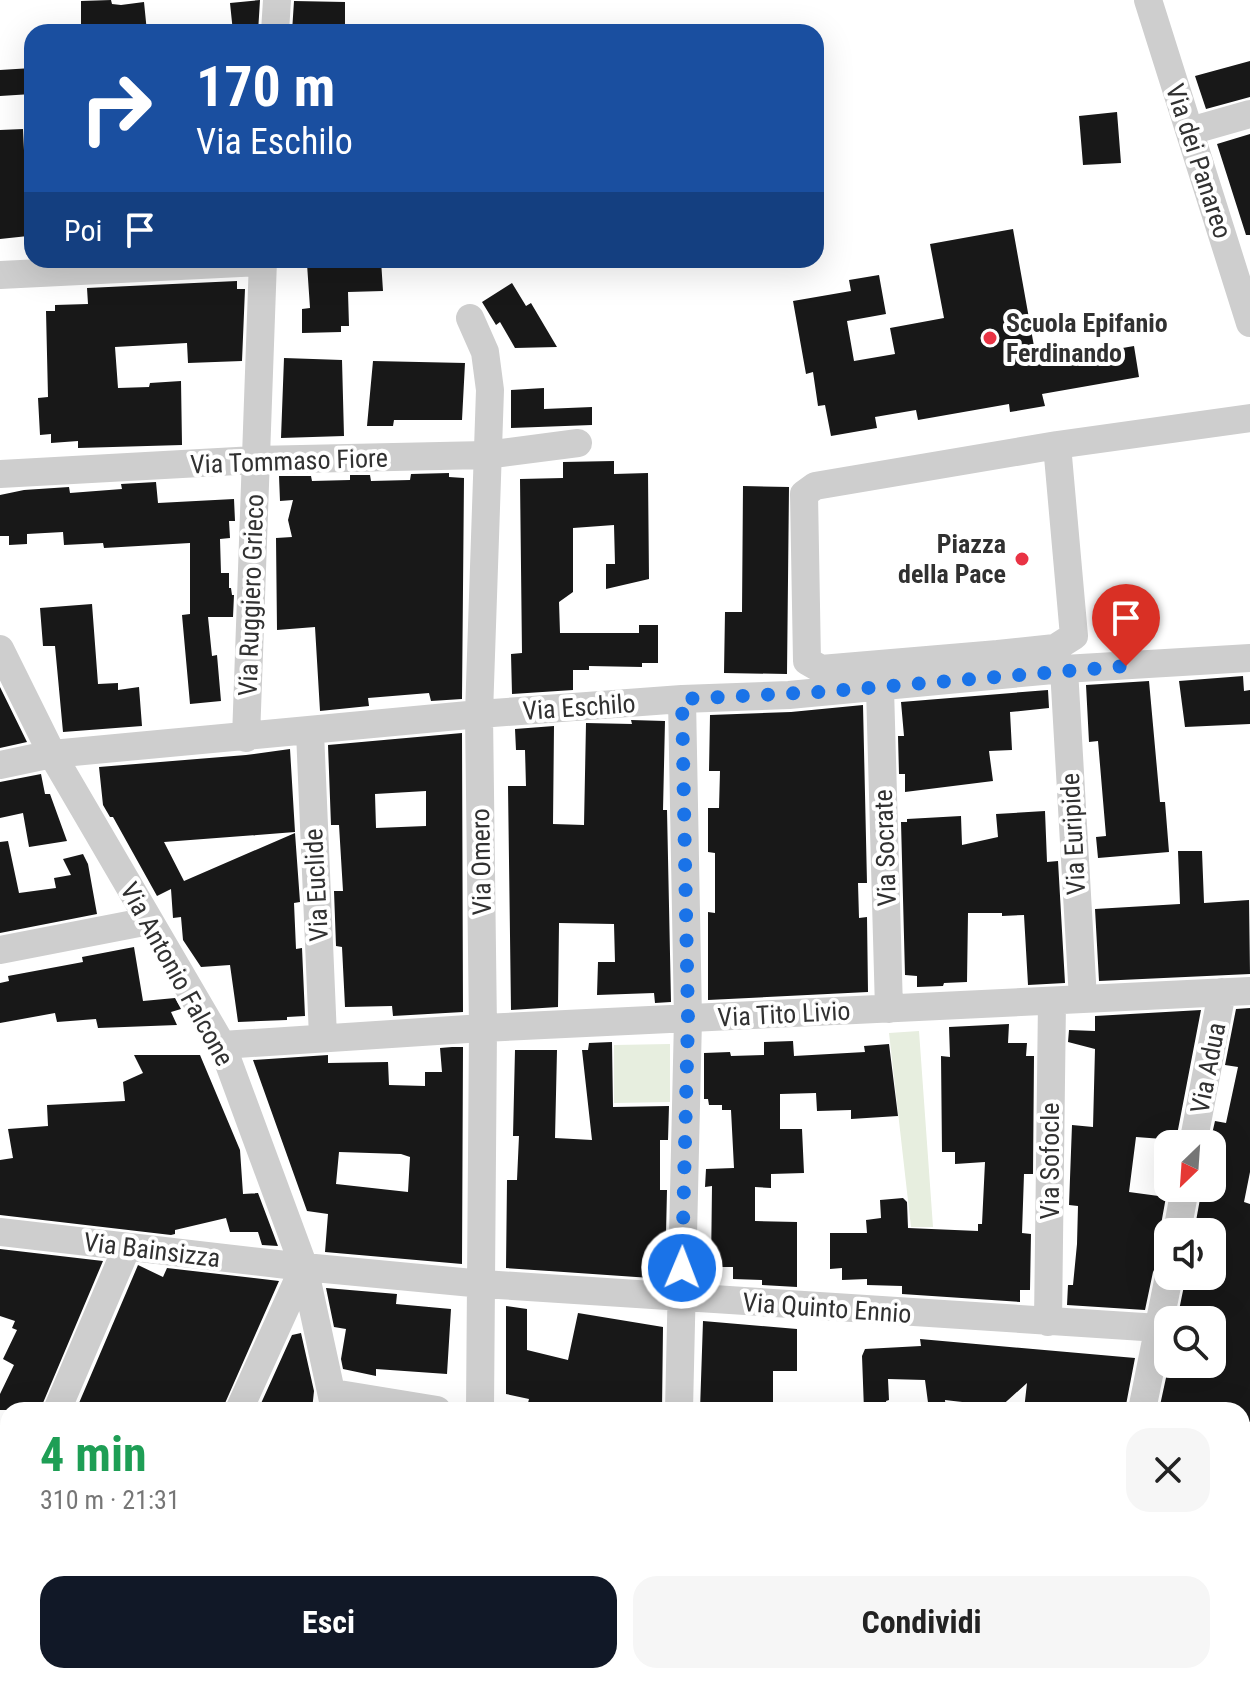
<!DOCTYPE html>
<html lang="it">
<meta charset="utf-8">
<style>
:root{--surface:#fff;--page:#f6f6f6;--text:#222;--muted:#767676;--accent:#111827}
body{margin:0;font-family:"Roboto Condensed",sans-serif;background:var(--page);color:var(--text);height:100vh;display:flex;flex-direction:column;font-size:30px;white-space:nowrap}
*{box-sizing:border-box;margin:0}
p{font-size:26px;color:var(--muted)}
.icon{flex:none;width:44px;height:44px;fill:none;stroke:currentColor;stroke-width:2;stroke-linecap:round;stroke-linejoin:round}
.map{position:relative;flex:1;overflow:hidden}
.sheet{position:absolute;left:0px;top:1402px;width:1250px;height:282px;display:flex;flex-direction:column;background:var(--surface);border-radius:24px 24px 0 0;box-shadow:0 8px 32px #0002}
.sheet>*{flex:none}
.hud{position:absolute;left:24px;top:24px;width:800px;height:244px;border-radius:24px;box-shadow:0 8px 32px #0002;background:#1a4fa0;color:#fff;overflow:hidden}
.needle{width:52px;rotate:205deg}
.buttons{position:absolute;left:1154px;top:1130px;display:grid;gap:16px}
.buttons a{display:grid;place-items:center;width:72px;height:72px;border-radius:16px;background:var(--surface);box-shadow:0 8px 32px #0002;font-size:40px}
.pin{position:absolute;display:grid;place-items:center;width:68px;height:68px;color:#fff;margin:-82px -34px;border-radius:50% 50% 50% 0;rotate:-45deg;box-shadow:0 0 8px #0007}
.pin .icon{rotate:45deg}
.me{position:absolute;width:88px;margin:-44px;rotate:1deg;stroke-linejoin:round;filter:drop-shadow(0 0 6px #0008)}
.turn{display:flex;align-items:center;gap:28px;height:168px;padding:0 40px;font-size:36px}
.turn .icon{width:104px;height:104px;stroke-width:2.5}
.turn b{display:block;font-size:56px;line-height:68px}
.then{display:flex;align-items:center;height:76px;padding:0 40px;background:#0003;gap:16px;font-size:30px}
.round{display:grid;place-items:center;flex:none;width:84px;height:84px;border-radius:24px;background:var(--page)}
.head{display:flex;align-items:center;justify-content:space-between;height:136px;padding:0 40px}
h1{font-size:48px;font-weight:700;line-height:60px;color:#1e9e55}
.action{display:flex;gap:16px;margin-top:auto;padding:16px 40px}
.action a{flex:1;height:92px;border-radius:24px;background:var(--accent);color:#fff;font-size:32px;font-weight:700;line-height:92px;text-align:center}
.action a+a{background:var(--page);color:var(--text)}
.map>svg:first-child{display:block}
.green{fill:#e7eedf}
.building{fill:#181818;fill-rule:evenodd}
.lines{fill:none;stroke-linecap:round;stroke-linejoin:round}
.minor{stroke:#cecece;stroke-width:28}
.major{stroke:#a9a9a9;stroke-width:34}
.route{stroke:#1a73e8;stroke-width:14;stroke-dasharray:0 25.2}
.poi-dot{fill:#e93344;stroke:#fff;stroke-width:3}
.labels{text-anchor:middle;dominant-baseline:central;stroke-width:8;stroke-linejoin:round;paint-order:stroke}
.street-label{font-size:26px;fill:#313131;stroke:#fff}
.poi-label{font-size:26px;font-weight:bold;fill:#313131;stroke:#fff;text-anchor:start}
</style>
<div class="map">
<svg width="1250" height="1683" viewBox="0 0 1250 1683">
<rect width="100%" height="100%" fill="#fff"/>
<path class="green" d="M919,1031L933,1227H911L889,1033Z
M670,1044V1102L614,1103V1045Z"/>
<path class="building" d="M111,0L112,4L121,5L144,2L147,32H81V1Z
M260,0L258,32H233L230,3Z
M294,1L345,2V32H292Z
M1250,61V97L1206,109L1195,76Z
M32,68V94L0,96V70Z
M1117,112L1121,163L1083,165L1079,116Z
M23,129L28,236L0,239V130Z
M1250,134V235H1246L1217,144Z
M1013,229L1037,363L1134,346L1139,377L1042,394L1045,406L1010,412L1009,404L918,420L916,410L875,417L877,428L831,436L825,405L818,406L813,372L806,374L793,301L851,291L849,280L879,275L886,314L847,321L854,361L895,354L890,328L944,318L930,244Z
M381,260L383,291L348,292L349,326H341V332L302,333V309L310,308L307,264Z
M237,281V289H245L242,361L188,363L187,343L115,347L118,388L149,387L150,383L181,381L182,445L78,448V441L51,443V434L40,435L38,398L48,397L46,311H55V305L88,304L87,288Z
M512,283L526,306L531,303L557,347L515,348L500,322L496,325L482,302Z
M284,358L342,360L344,436L281,438Z
M373,361L465,363L462,420H394L393,426H367Z
M544,388V409L592,407V425L511,428V390Z
M614,461V474L648,473L649,579L606,589V564H615L614,525L573,528V592L559,602L560,633H639V625H658V663H642V667L589,666V670H573V690L512,694L511,654L522,653L520,479L563,478V462Z
M449,473V477L464,478L462,699L431,701L429,693L368,698L369,706L320,711L315,627L277,630L276,538L292,537L288,520L293,500L280,501L279,476H311L312,481L350,480V475H370L371,481L410,480L411,474Z
M156,482L158,503L234,499L235,521H229L230,538L220,539L221,573H229V588H231L232,595H234L233,617H208L212,656L217,655L221,701L190,704L182,615L190,614V543L104,548L103,543L64,545L63,532L27,534V544L9,545V536H0V495L24,490L69,487L70,493L122,489L121,484Z
M743,486L789,487L787,674L724,673L725,612H742Z
M92,604L98,684L118,683V690L139,687L142,726L63,732L55,646H43L40,608Z
M1243,676L1244,691L1250,690V724L1185,727L1179,681Z
M1149,681L1160,802H1165L1169,852L1098,858L1096,837L1106,836L1098,741L1089,742L1086,685Z
M0,687L27,742L0,748Z
M1048,690L1049,708L1010,712L1012,750L989,751L993,781L905,792V774H899L898,736H904L901,702Z
M863,705L867,883H858L859,918L867,917L868,992L708,1000V912L715,913V853L708,852V808H719L720,771H709L710,715L791,712Z
M631,720L665,721L663,810H667L671,1002L655,1003L654,993L597,995L598,962H615L614,924L559,923L558,1007L511,1010L508,786H526L525,750H516L515,729L554,726L553,824L584,825L586,723L632,724Z
M462,733L463,1012L393,1016L392,1006L345,1007L342,947L336,946L334,891H343L339,825H331L328,745ZM426,791V826L376,828L375,794Z
M290,749L295,832L164,842L184,881L295,833L300,902L294,903L296,949L302,948L305,1016L287,1017V1020L238,1022L230,965L201,967L183,940L181,917L173,918L171,889L157,896L113,817H110L103,805L99,767L246,755Z
M41,774L45,794H50L67,841L29,847L23,813L0,818V782Z
M1045,811L1047,862L1058,861L1065,983L1028,985L1024,915L1002,916V913H968L967,982L944,983L943,986L917,987V976L905,975L901,822H907V819L961,816L962,845L998,837L996,814Z
M8,841L19,893L56,888L54,878L71,875L63,859L83,854L88,864L97,914L0,933V842Z
M1178,851H1202L1204,903L1249,900L1250,974L1099,981L1095,909L1180,904Z
M134,947L143,1001L175,998L181,1009L171,1012L177,1025L98,1028L96,1019L57,1022L55,1013L0,1023V983L9,981L8,976L83,962L82,957Z
M1250,1008V1172L1244,1202L1250,1204V1422L1242,1419V1410H1159L1169,1364H1212V1320H1177L1186,1276H1212V1232H1194L1202,1188H1212L1210,1143L1215,1121L1226,1123L1238,1067L1225,1065L1236,1009Z
M1201,1010L1176,1140L1136,1137L1129,1192L1166,1197L1160,1230L1161,1238L1167,1245L1163,1260L1157,1264L1153,1272L1145,1310L1067,1305L1068,1285H1073L1077,1244L1078,1206L1069,1205L1072,1125L1093,1127L1095,1049L1068,1042L1069,1030L1095,1031V1016Z
M1009,1024L1008,1043H1027L1026,1056H1034L1033,1174H1024L1022,1233L1031,1234L1030,1290H1020V1302L902,1294V1286L867,1285V1279L842,1280V1268L830,1269V1233H867L866,1220L881,1218L880,1200L903,1198L907,1202L908,1228L978,1231V1224H982L985,1162L955,1164V1152H942L941,1056L950,1057L949,1027Z
M793,1041L794,1056L865,1052L864,1046L889,1044L898,1116L851,1119V1110L817,1111L816,1093L780,1094V1129H802L804,1173L771,1174V1188L755,1187V1221L797,1222V1287L762,1285V1280L733,1279V1267H711L712,1186L705,1187L706,1169L734,1168L731,1110H722V1105H709L708,1099H704V1053L730,1052L731,1056L764,1055V1042Z
M612,1042L613,1107L669,1106L668,1140H660V1190H667L665,1279L506,1268L507,1180H517L519,1136H513L515,1050H557L555,1138L592,1140L582,1050H588L589,1043Z
M452,1047H463L462,1264L325,1252L328,1214L307,1211L253,1060L328,1055V1063L388,1062L389,1085L425,1086V1072H442L440,1048ZM339,1152L401,1154L410,1157L408,1192L336,1184Z
M134,1055H200L240,1150L243,1194L258,1193L278,1246L262,1245L258,1232H230L226,1218L175,1230V1234L171,1235L0,1215V1160L13,1158L8,1129L48,1126L47,1105L125,1101L123,1082L143,1073Z
M0,1249L103,1261L40,1410H0V1394L14,1365L3,1359L17,1330L12,1328L15,1321L0,1316Z
M138,1265L163,1277L167,1268L279,1281L222,1410H76Z
M326,1288L397,1294L396,1304L451,1309L447,1374L376,1369V1376L343,1369L341,1359L346,1329L334,1327Z
M506,1306L527,1309V1350L568,1360L578,1313L663,1327L662,1410H556V1408L528,1403L529,1399L506,1394Z
M703,1321L797,1329V1371H773V1410H700Z
M301,1333L314,1391L312,1410H258L292,1335Z
M920,1339L1135,1358L1125,1410H1024L1027,1383L997,1410H988V1405L945,1400L946,1410H929L925,1380L888,1379L889,1400L886,1401L887,1410H864L862,1356L865,1349L921,1346Z"/>
<g class="lines">
<path class="minor" d="M1148,0L1250,323
M275,32L277,0
M1190,131L1250,114
M0,275L263,262
M470,318L485,352L490,390L479,714L483,1028L480,1410
M0,474L255,460L486,455L578,443
M0,649L52,754L222,1045L304,1267L335,1410
M998,654L821,669L807,661L804,494L815,486L1057,445
M1064,669L1083,999
M997,673L998,654L1055,648L1074,636L1057,445L1250,418
M880,688L889,1009
M310,732L323,1037
M246,738L263,260
M0,765L52,754L479,714L682,699L789,695L1064,669L1250,658
M0,950L149,921
M222,1045L483,1028L1250,991
M1193,1144L1222,992
M0,1232L304,1267L483,1284L1159,1328
M1177,1232L1185,1188
M1048,1322L1052,1001
M333,1393L437,1410
M57,1410L127,1247
M239,1410L304,1267
M679,1410L688,1019L682,699
M1142,1410L1169,1276
M0,1541L8,1523
M1242,1575L1250,1577
M379,1676L380,1683
M115,1683L118,1676
M720,1683L723,1676
M888,1683V1676
M1044,1683L1046,1676
M1250,1683V1682"/>
<path class="major" d="M0,1648L8,1652
M62,1676L78,1683"/>
</g>
<g class="lines">
<path class="route" d="M682,1268L688,1019L682,699L820,692L1126,666"/>
</g>
<g class="poi-dot">
<circle cx="990" cy="338" r="8"/>
<circle cx="1022" cy="559" r="8"/>
</g>
<g class="labels">
<g class="street-label">
<text transform="translate(1199 161) rotate(72)">Via dei Panareo</text>
<text transform="translate(289 461) rotate(-2)">Via Tommaso Fiore</text>
<text transform="translate(251 595) rotate(-88)">Via Ruggiero Grieco</text>
<text transform="translate(579 707) rotate(-4)">Via Eschilo</text>
<text transform="translate(1073 834) rotate(-93)">Via Euripide</text>
<text transform="translate(885 848) rotate(-92)">Via Socrate</text>
<text transform="translate(481 862) rotate(-91)">Via Omero</text>
<text transform="translate(316 885) rotate(-93)">Via Euclide</text>
<text transform="translate(177 974) rotate(61)">Via Antonio Falcone</text>
<text transform="translate(784 1014) rotate(-3)">Via Tito Livio</text>
<text transform="translate(1208 1068) rotate(-79)">Via Adua</text>
<text transform="translate(1050 1161) rotate(-90)">Via Sofocle</text>
<text transform="translate(152 1250) rotate(7)">Via Bainsizza</text>
<text transform="translate(827 1308) rotate(4)">Via Quinto Ennio</text>
</g>
<g class="poi-label">
<text x="1006" y="323">Scuola Epifanio<tspan x="1006" dy="30">Ferdinando</tspan></text>
<text x="1006" y="544" text-anchor="end">Piazza<tspan x="1006" dy="30">della Pace</tspan></text>
</g>
</g>
</svg>
<div class="buttons">
<a><svg class="needle" viewBox="-14 -14 28 28"><path d="M0-13l5 13h-10z" fill="#e53935"/><path d="M0 13l5-13h-10z" fill="#767676"/></svg></a>
<a><svg class="icon" aria-label="sound" viewBox="0 0 24 24"><path d="M4 9h4l5-4v14l-5-4H4zM17 9q2 3 0 6"/></svg></a>
<a><svg class="icon" aria-label="search" viewBox="0 0 24 24"><circle cx="10" cy="10" r="6"/><path d="M15 15l6 6"/></svg></a>
</div>
<div class="pin" style="left:1126px;top:666px;background:#d93025"><svg class="icon" aria-label="arrive" viewBox="0 0 24 24"><path d="M6 21V4h12l-3 4 3 4H6"/></svg></div>
<svg class="me" style="left:682px;top:1268px" viewBox="-20 -20 40 40"><circle r="17" fill="#1a73e8" stroke="#fff" stroke-width="3"/><path d="M0-11L8 9 0 5-8 9z" fill="#fff"/></svg>
<div class="hud">
<div class="turn"><svg class="icon" aria-label="right" viewBox="0 0 24 24"><path d="M7 20v-9h11M14 6l5 5-5 5"/></svg><div><b>170 m</b>Via Eschilo</div></div>
<div class="then">Poi<svg class="icon" aria-label="arrive" viewBox="0 0 24 24"><path d="M6 21V4h12l-3 4 3 4H6"/></svg></div>
</div>
<section class="sheet">
<div class="head"><div><h1>4 min</h1><p>310 m · 21:31</p></div><a class="round"><svg class="icon" aria-label="close" viewBox="0 0 24 24"><path d="M6 6l12 12M18 6L6 18"/></svg></a></div>
<div class="action"><a>Esci</a><a>Condividi</a></div>
</section>
</div>
